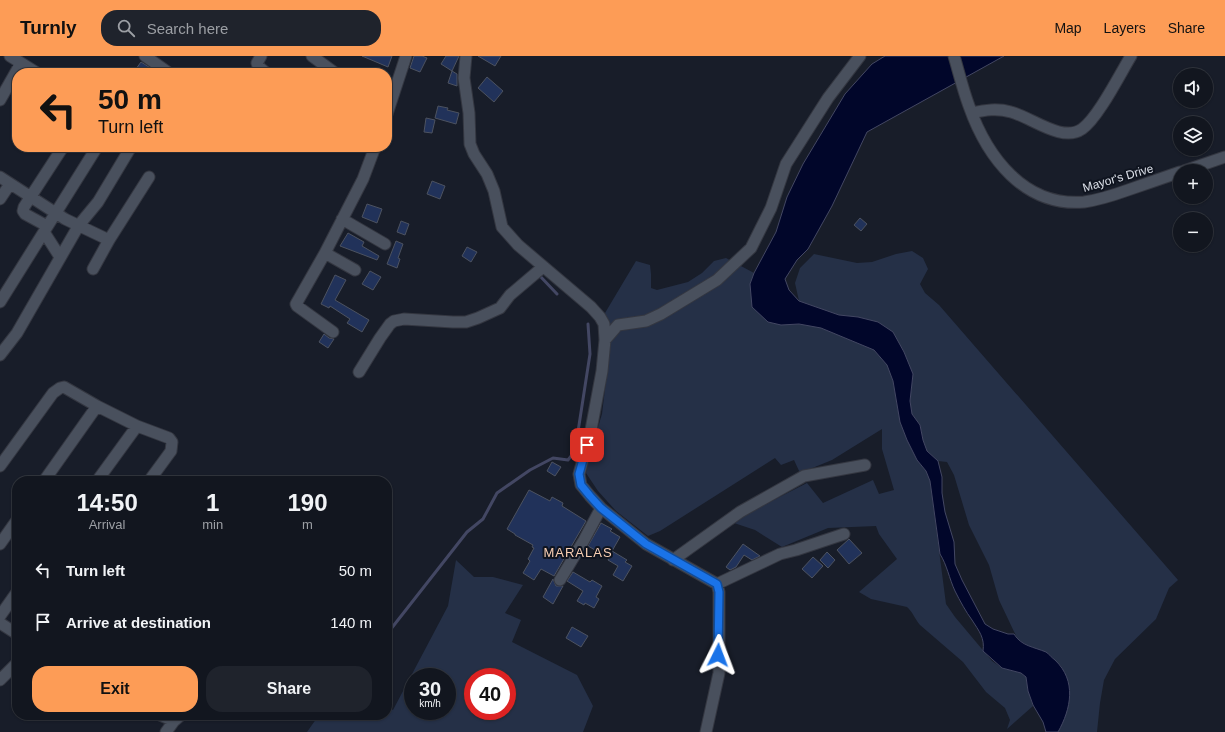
<!DOCTYPE html>
<meta charset="utf-8">
<style>
:root{--surface:#12161f;--page:#1f232c;--text:#f1f3f6;--muted:#9c9fa4;--line:#31353d;--accent:#fd9c56}
body{margin:0;font-family:Helvetica,sans-serif;background:var(--page);color:var(--text);height:100vh;display:flex;flex-direction:column;font-size:15px;white-space:nowrap}
*{box-sizing:border-box;margin:0}
p{font-size:13px;color:var(--muted)}
.icon{flex:none;width:22px;height:22px;fill:none;stroke:currentColor;stroke-width:2;stroke-linecap:round;stroke-linejoin:round}
.map{position:relative;flex:1;overflow:hidden}
.details{position:absolute;left:12px;top:420px;width:380px;height:244px;display:flex;flex-direction:column;background:var(--surface);border-radius:16px;box-shadow:0 1px 3px #0004,0 0 0 1px var(--line)}
.details>*{flex:none}
.top-card{position:absolute;left:12px;top:12px;width:380px;height:84px;border-radius:16px;box-shadow:0 1px 3px #0004,0 0 0 1px var(--line);background:#fd9c56;color:#111;overflow:hidden}
.fabs{position:absolute;left:1173px;top:12px;display:grid;gap:8px}
.fabs a{display:grid;place-items:center;width:40px;height:40px;border-radius:50%;background:var(--surface);box-shadow:0 1px 3px #0004,0 0 0 1px var(--line);font-size:20px}
.speed{position:absolute;left:404px;top:612px;display:flex;gap:8px;font-size:20px;font-weight:700;text-align:center}
.speed>*{display:grid;place-content:center;width:52px;height:52px;border-radius:50%;background:var(--surface);box-shadow:0 1px 3px #0004,0 0 0 1px var(--line);line-height:1}
.speed small{font-size:10px;font-weight:400}
.speed .limit{border:6px solid #d22;background:#fff;color:#111}
.pin{position:absolute;display:grid;place-items:center;width:34px;height:34px;color:#fff;margin:-17px;border-radius:8px;box-shadow:0 2px 6px #0006}
.me{position:absolute;width:44px;margin:-22px;rotate:3deg;stroke-linejoin:round;filter:drop-shadow(0 0 3px #0008)}
.turn{display:flex;align-items:center;gap:14px;height:84px;padding:0 20px;font-size:18px}
.turn .icon{width:52px;height:52px;stroke-width:2.5}
.turn b{display:block;font-size:28px;line-height:34px}
.eta{display:flex;justify-content:space-evenly;align-items:center;height:68px;text-align:center}
.eta b{font-size:24px;font-weight:800;line-height:28px}
.primary-button{display:flex;gap:8px;margin-top:auto;padding:8px 20px}
.primary-button a{flex:1;height:46px;border-radius:16px;background:var(--accent);color:#111;font-size:16px;font-weight:800;line-height:46px;text-align:center}
.primary-button a+a{background:var(--page);color:var(--text)}
ul{padding:0;list-style:none}
li{display:flex;align-items:center;gap:12px;height:52px;padding:0 20px}
li div{flex:1}
li b{display:block;font-size:15px}
li em{font-style:normal}
header{display:flex;align-items:center;gap:24px;box-sizing:border-box;height:56px;padding:0 20px;background:var(--accent);color:#111}
header strong{font-size:19px}
nav{display:flex;gap:22px;margin-inline-start:auto;font-size:14px}
.search{width:280px;height:36px;background:var(--page);display:flex;align-items:center;gap:10px;box-sizing:border-box;padding:0 14px;border-radius:16px;color:var(--muted);font-size:15px}
.map>svg:first-child{display:block}
.green{fill:#253047;fill-rule:evenodd}
.water{fill:#01062a;stroke:#434763}
.lines{fill:none;stroke-linecap:round;stroke-linejoin:round}
.stream{stroke:#434763;stroke-width:3}
.building{fill:#21325a;stroke:#4c5260}
.minor-casing{stroke:#343741;stroke-width:13}
.minor{stroke:#49505d;stroke-width:11}
.route-casing{stroke:#114b97;stroke-width:10}
.route{stroke:#1a73e8;stroke-width:7}
.labels{text-anchor:middle;dominant-baseline:central;stroke-width:4;stroke-linejoin:round;paint-order:stroke}
.street-label{font-size:12px;fill:#dce0e9;stroke:#0f141f}
.neighbourhood-label{font-size:13px;letter-spacing:1px;fill:#f9cfb4;stroke:#0f141f}
</style>
<header>
<strong>Turnly</strong>
<div class="search"><svg class="icon" aria-label="search" viewBox="0 0 24 24"><circle cx="10" cy="10" r="6"/><path d="M15 15l6 6"/></svg>Search here</div>
<nav><a>Map</a><a>Layers</a><a>Share</a></nav>
</header>
<div class="map">
<svg width="1225" height="676" viewBox="0 0 1225 676">
<rect width="100%" height="100%" fill="#181d29"/>
<path class="green" d="M912,195L923,202L928,213L920,228L925,237L939,249L1178,524L1169,532L1156,563L1115,603L1104,624L1100,647L1097,676H1058L1062,668L1069,628L1061,610L1047,597L1029,590L1018,584L999,544L989,509L969,469L954,419L947,406L938,405L927,395L923,384L920,369L912,358L910,345L913,318L904,296L893,276L878,266L858,261L839,259L799,245L795,227L800,212L814,198L857,207L872,206L896,198Z
M726,202L754,217L750,228L781,269L799,268L821,272L874,294L887,309L893,325L900,366L907,384L917,404L926,415L930,425L946,548L955,561L992,605L1002,612L1021,617L1026,621L1028,635L1033,650L1007,673L1010,664L1005,652L986,636L963,606L920,569C915,563 912,555 907,551L871,543L859,536L897,503L879,478L876,470L828,472L782,491L755,474L731,466L807,427L823,447L873,424L879,438L894,434L882,393V373L832,404L800,417L794,404L781,409L775,402L660,475L648,480L616,455L598,435L586,417L591,394L602,358L611,283L605,257L636,205L650,209L651,218V232L657,234L688,226L702,217L714,205Z
M456,504L474,521H493L523,529L505,557L521,564L512,586L577,619L593,650L583,676H307L319,659H387V650L393,654L448,550ZM413,621H447V655H413ZM473,621H507V655H473Z"/>
<path class="water" d="M885,0H1004L867,76L832,150L808,193L797,204L785,223L789,234L799,245L839,259L858,261L878,266L893,276L904,296L913,318L910,345L912,358L920,369L923,384L927,395L938,405L942,421V437L945,456L954,486L955,508L962,524L985,568L993,573L1008,578H1014C1021,590 1034,591 1046,596C1049,598 1052,602 1055,604C1077,625 1071,653 1058,676H1046L1043,666L1033,649L1028,635L1026,621L1021,617L1002,612L983,595C985,582 979,575 972,564C966,556 960,545 955,535C949,522 947,509 940,498L930,425L926,415L917,404L907,384L900,366L893,325L887,309L874,294L821,272L799,268L781,269L768,266L752,251L750,228L754,217L776,176L787,141L803,108L845,38L872,8Z"/>
<g class="lines">
<path class="stream" d="M539,219L557,238
M387,578L467,476L483,463L497,437L530,414L553,402L568,404L575,395L590,298L588,268"/>
</g>
<path class="building" d="M362,0H392L388,11Z
M414,0H422L427,2L420,16L410,12Z
M446,0H459L452,15L441,8Z
M478,0H501L495,10Z
M141,6L149,11L145,17H133Z
M452,15L457,18V30L448,27Z
M487,21L503,35L494,46L478,32Z
M438,50L448,52L447,54L459,57L456,68L435,62Z
M426,62L435,64L432,77L424,76Z
M432,125L445,130L440,143L427,138Z
M367,148L382,153L377,167L362,161Z
M860,162L867,168L861,175L854,169Z
M401,165L409,168L405,179L397,176Z
M348,177L364,186L362,190L379,200L377,204L340,190Z
M396,185L403,188L398,202L400,203L397,212L387,208Z
M467,191L477,196L471,206L462,200Z
M370,215L381,221L373,234L362,228Z
M335,219L346,224L335,244L369,264L362,276L347,267L350,263L330,250L329,252L321,248Z
M324,278L329,282L334,283L328,292L319,286Z
M552,406L561,411L555,420L547,415Z
M529,434L550,445L552,441L563,447L562,450L586,465L554,520L541,513L534,524L523,517L530,505L528,503L534,492L532,491L533,489L515,479V478L507,473Z
M601,467L612,473L610,475L620,481L612,495L627,504L625,506L632,510L623,525L613,519L618,510L608,504L609,502L588,490Z
M849,483L862,497L849,508L837,494Z
M743,488L760,500L752,504L744,499L736,511L730,514L726,511Z
M827,496L835,504L828,512L820,504Z
M813,501L823,510L812,522L802,513Z
M573,516L590,526L592,524L602,530L596,541L599,543L594,552L585,547L584,549L577,545L583,535L567,525Z
M553,523L556,530H563L553,548L543,541Z
M572,571L588,580L581,591L566,582Z"/>
<g class="lines">
<g class="minor-casing">
<path id="minor" d="M10,0L37,17
M145,0L169,17
M261,0L257,7L258,10L266,17
M312,0L335,17
M466,0L464,22L469,57L470,88L474,98L487,118L494,135L502,171L518,189L591,251L600,261L604,268L605,284L602,315L590,379L579,418L581,429L590,440L601,452L646,488L717,528L719,536V617L706,676
M954,0C959,17 963,34 969,50C987,101 1024,151 1084,146C1099,144 1114,139 1128,134C1145,128 1163,122 1180,116
M0,44L21,7
M972,57C985,54 997,52 1011,56C1031,61 1062,87 1082,73C1098,62 1120,18 1131,0
M387,58L406,0
M1184,115L1225,101
M0,121L65,163L109,184L93,213
M0,143L10,128
M342,163L385,188
M47,170L25,158L23,155L24,151L63,91
M44,176L60,201
M109,184L149,121
M325,197L355,214
M0,246L97,91
M333,276L297,250L296,248L325,197L363,123L375,91
M605,284L618,269L646,265L661,258L717,224L751,192L771,152L786,108L828,42L860,0
M0,299L17,277L79,169L98,146L131,91
M359,316L380,282L390,268L394,265L404,263L453,266H466L478,262L500,252L510,239L543,211
M0,410L53,337L60,332L64,331L97,350L137,370L169,382L172,386L171,395L149,425
M44,425L97,350
M97,425L137,370
M0,488L17,464
M673,504L740,456L804,420L865,409
M560,524L584,484L601,452
M717,528L780,498L796,494L844,478
M0,560L17,536
M0,567L17,578
M0,624L17,607
M160,659L174,665L181,659
M166,676L174,665"/>
</g>
<use href="#minor" class="minor"/>
</g>
<g class="lines">
<g class="route-casing">
<path id="route" d="M587,389L579,418L581,429L590,440L601,452L646,488L717,528L719,536L718,599"/>
</g>
<use href="#route" class="route"/>
</g>
<g class="labels">
<g class="street-label">
<text transform="translate(1118 122) rotate(-16)">Mayor's Drive</text>
</g>
<g class="neighbourhood-label">
<text x="578" y="496">MARALAS</text>
</g>
</g>
</svg>
<div class="fabs">
<a><svg class="icon" aria-label="sound" viewBox="0 0 24 24"><path d="M4 9h4l5-4v14l-5-4H4zM17 9q2 3 0 6"/></svg></a>
<a><svg class="icon" aria-label="layers" viewBox="0 0 24 24"><path d="M12 4l9 5-9 5-9-5zM3 14l9 5 9-5"/></svg></a>
<a>+</a>
<a>−</a>
</div>
<div class="speed"><div>30<small>km/h</small></div><div class="limit">40</div></div>
<div class="pin" style="left:587px;top:389px;background:#d93025"><svg class="icon" aria-label="arrive" viewBox="0 0 24 24"><path d="M6 21V4h12l-3 4 3 4H6"/></svg></div>
<svg class="me" style="left:718px;top:599px" viewBox="-20 -20 40 40"><path d="M0-17L14 15 0 8-14 15z" fill="#1a73e8" stroke="#fff" stroke-width="4"/></svg>
<div class="top-card">
<div class="turn"><svg class="icon" aria-label="left" viewBox="0 0 24 24"><path d="M17 20v-9H6M10 6l-5 5 5 5"/></svg><div><b>50 m</b>Turn left</div></div>
</div>
<section class="details">
<div class="eta">
<div><b>14:50</b><p>Arrival</p></div>
<div><b>1</b><p>min</p></div>
<div><b>190</b><p>m</p></div>
</div>
<ul>
<li><svg class="icon" aria-label="left" viewBox="0 0 24 24"><path d="M17 20v-9H6M10 6l-5 5 5 5"/></svg><div><b>Turn left</b></div><em>50 m</em></li>
<li><svg class="icon" aria-label="arrive" viewBox="0 0 24 24"><path d="M6 21V4h12l-3 4 3 4H6"/></svg><div><b>Arrive at destination</b></div><em>140 m</em></li>
</ul>
<div class="primary-button"><a>Exit</a><a>Share</a></div>
</section>
</div>
